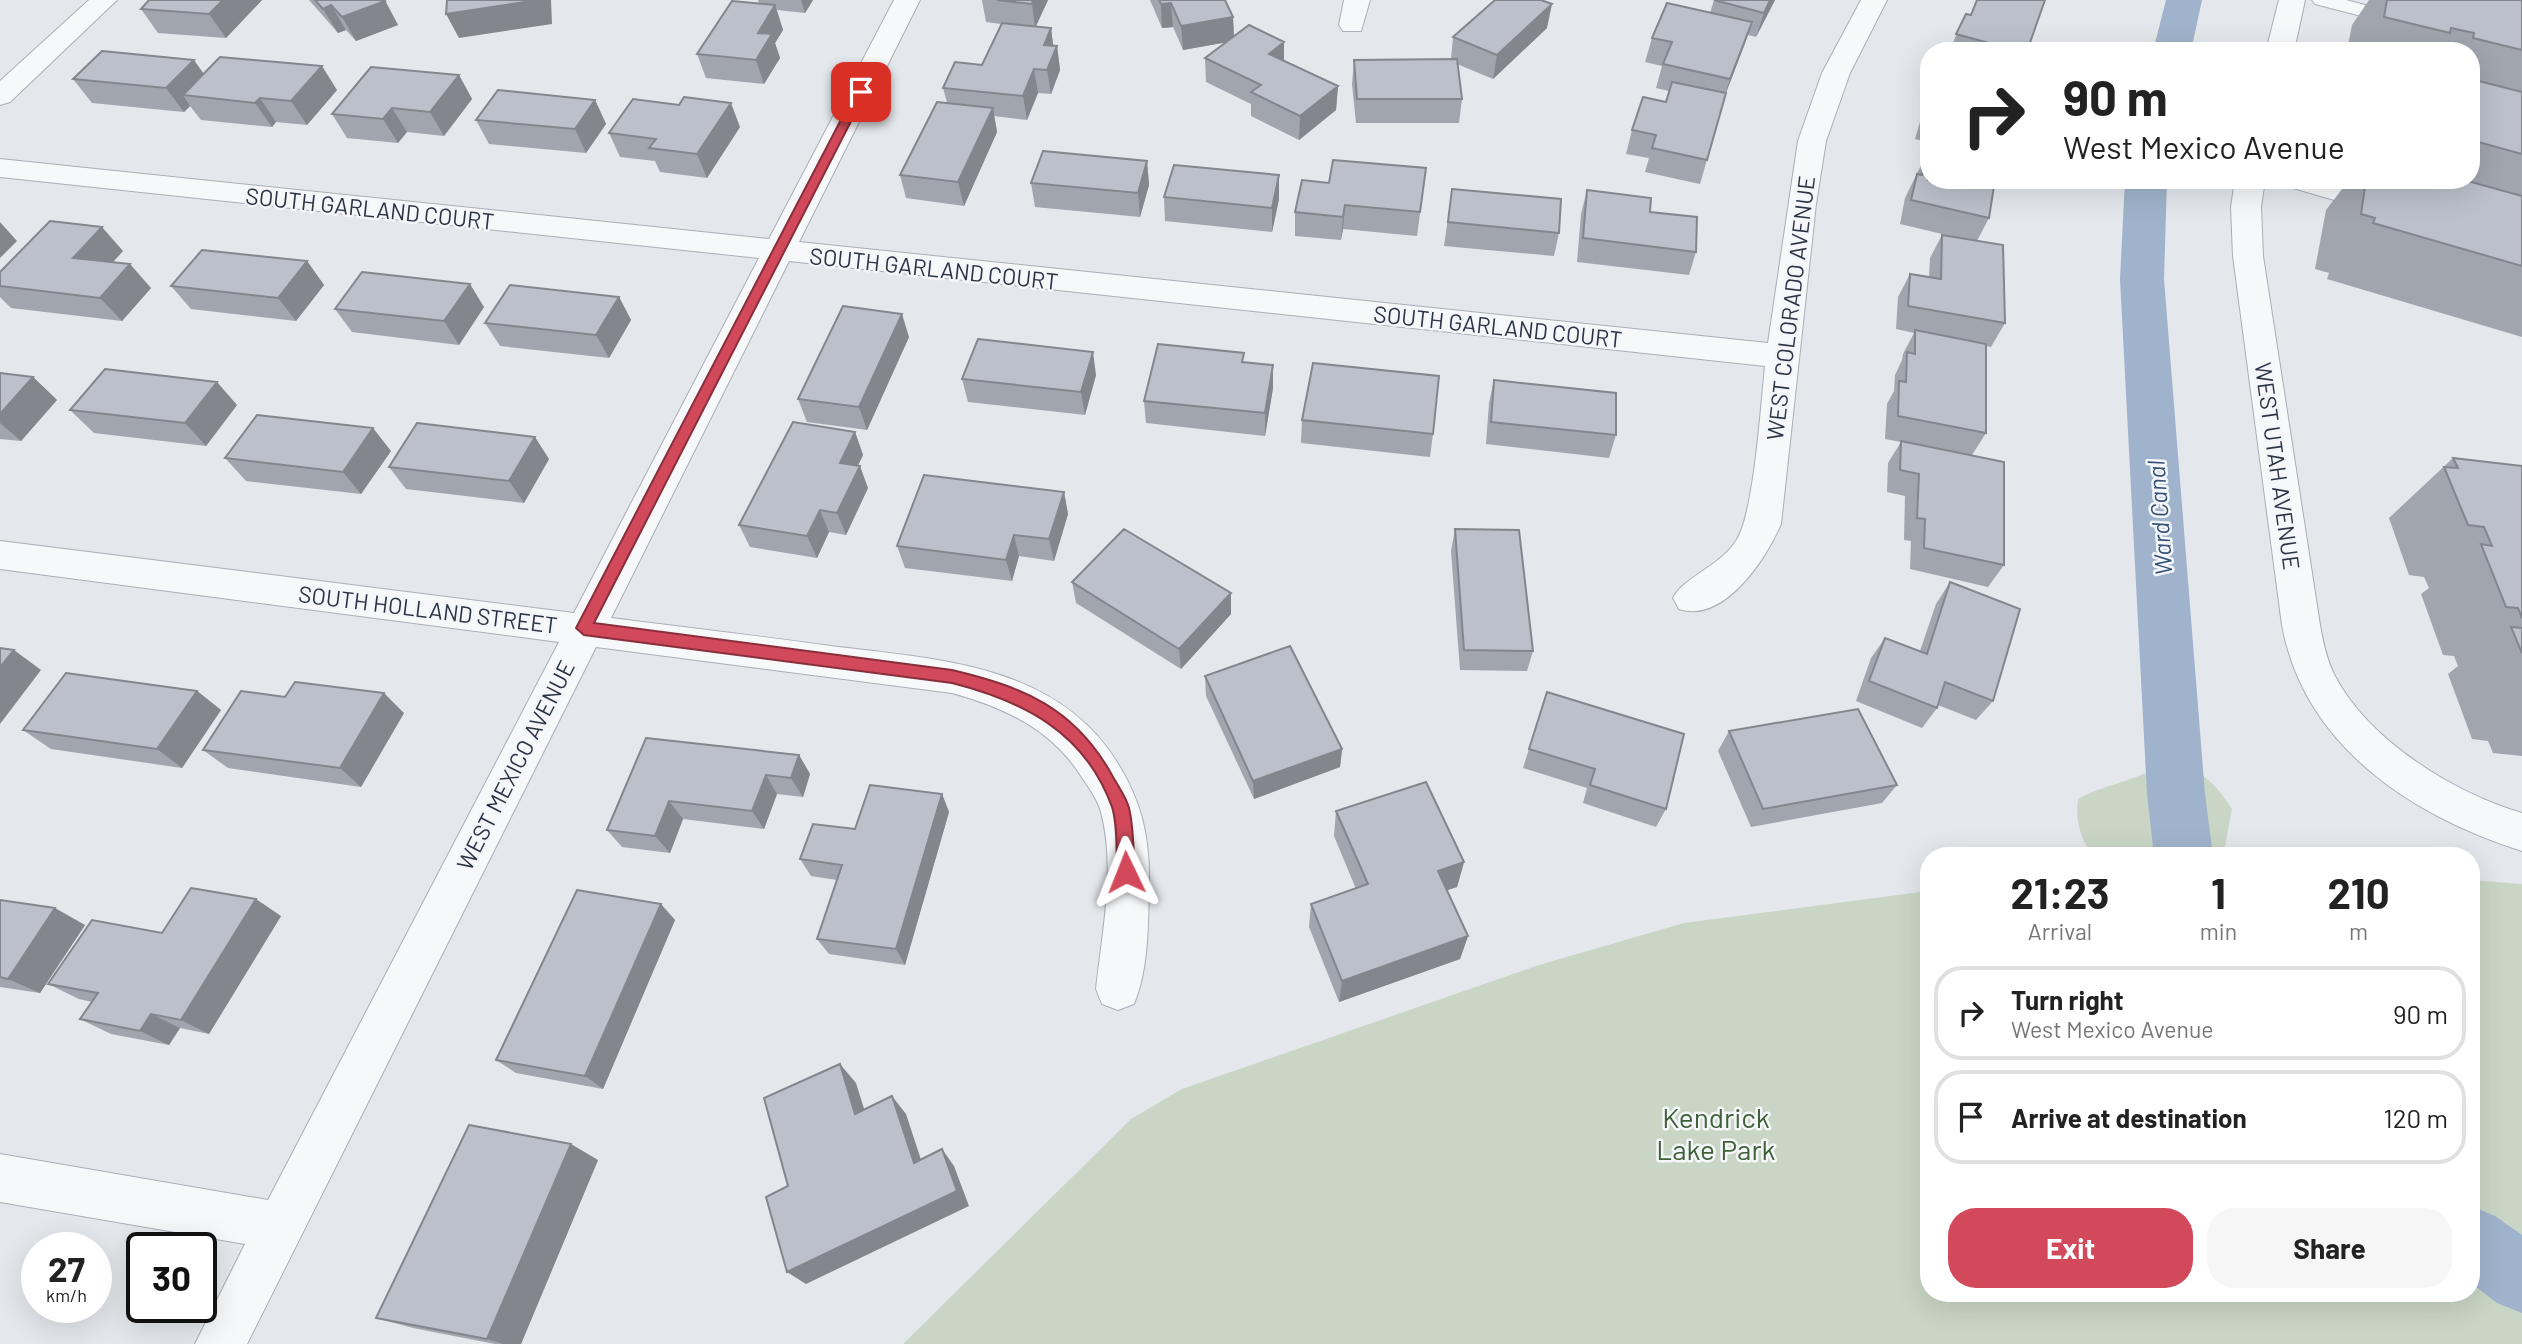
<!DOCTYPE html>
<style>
:root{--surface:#fff;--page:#f6f6f6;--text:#222;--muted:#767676;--line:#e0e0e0;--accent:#d1495b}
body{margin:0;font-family:Barlow,sans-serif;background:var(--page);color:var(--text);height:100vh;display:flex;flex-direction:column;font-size:26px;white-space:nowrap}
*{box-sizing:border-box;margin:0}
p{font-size:23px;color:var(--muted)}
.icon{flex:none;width:38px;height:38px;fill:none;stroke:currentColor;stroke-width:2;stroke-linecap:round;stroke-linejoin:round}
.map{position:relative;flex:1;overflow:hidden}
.drawer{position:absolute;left:1920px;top:847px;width:560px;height:455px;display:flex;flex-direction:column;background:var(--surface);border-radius:28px;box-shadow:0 7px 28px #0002}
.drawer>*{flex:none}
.banner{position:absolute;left:1920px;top:42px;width:560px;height:147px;border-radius:28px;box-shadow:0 7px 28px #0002;background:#fff;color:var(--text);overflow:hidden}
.speed{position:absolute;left:21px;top:1232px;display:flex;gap:14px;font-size:35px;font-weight:700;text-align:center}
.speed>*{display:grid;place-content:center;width:91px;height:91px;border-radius:50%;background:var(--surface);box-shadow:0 7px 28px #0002;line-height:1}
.speed small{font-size:18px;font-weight:400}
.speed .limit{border:4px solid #111;border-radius:10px;background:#fff;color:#111}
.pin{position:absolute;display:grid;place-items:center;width:60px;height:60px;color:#fff;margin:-30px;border-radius:14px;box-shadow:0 4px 10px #0006}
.me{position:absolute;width:77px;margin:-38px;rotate:358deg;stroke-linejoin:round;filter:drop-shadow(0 0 5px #0008)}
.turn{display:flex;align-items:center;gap:24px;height:147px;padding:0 28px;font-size:32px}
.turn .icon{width:91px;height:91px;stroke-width:2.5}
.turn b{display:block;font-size:49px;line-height:60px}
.eta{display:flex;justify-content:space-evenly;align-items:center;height:119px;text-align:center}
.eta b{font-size:42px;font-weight:700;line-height:49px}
.cta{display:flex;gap:14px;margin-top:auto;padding:14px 28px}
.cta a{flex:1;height:80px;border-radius:28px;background:var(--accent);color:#fff;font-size:28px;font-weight:700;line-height:80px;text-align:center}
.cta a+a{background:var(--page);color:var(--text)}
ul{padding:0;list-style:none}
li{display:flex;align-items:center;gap:21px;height:94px;margin:0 14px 10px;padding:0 14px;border:4px solid var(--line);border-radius:28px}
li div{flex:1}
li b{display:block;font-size:26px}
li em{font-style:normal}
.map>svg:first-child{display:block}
.green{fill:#c9d6c5}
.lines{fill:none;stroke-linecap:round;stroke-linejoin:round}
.canal{fill:#9fb4cc;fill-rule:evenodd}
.lane-casing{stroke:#a9aeb7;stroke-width:2}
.street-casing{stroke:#a9aeb7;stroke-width:2}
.lane{fill:#f7f8fa;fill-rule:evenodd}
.street{fill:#f7f8fa;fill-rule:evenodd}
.wall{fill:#a1a5ae}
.shaded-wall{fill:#83868d}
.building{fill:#bbc0ca;stroke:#83868d;stroke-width:2}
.route{fill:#d1495b;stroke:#882f3b;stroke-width:2}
.labels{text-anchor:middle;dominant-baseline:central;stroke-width:5;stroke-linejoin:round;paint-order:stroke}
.street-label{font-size:23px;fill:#2b3445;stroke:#f4f6f9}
.water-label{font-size:24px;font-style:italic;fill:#34527a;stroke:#f4f6f9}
.near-park-label{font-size:28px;fill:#3f6138;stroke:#f4f6f9}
</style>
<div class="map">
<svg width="2522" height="1344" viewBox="0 0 2522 1344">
<rect width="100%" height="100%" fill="#e4e7ec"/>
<path class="green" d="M2159,766C2199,767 2211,777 2232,809L2223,856H2093C2080,838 2075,820 2078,799C2105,784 2133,782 2159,766Z
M2471,880L2522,884V1344H903L1131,1119L1182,1089L1539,965L1684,923L1928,891V1293H2471Z"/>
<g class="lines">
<path class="canal" d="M2166,0H2202L2191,51H2153Z
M2125,180H2167L2164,279L2205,794L2213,856H2154L2147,794L2120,279Z
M2471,1206L2495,1216L2522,1235V1313L2497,1303L2471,1283Z"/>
<g class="lane-casing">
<path id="lane" d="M2312,0H2346L2407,16L2410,20L2400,26L2315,4Z
M2280,180H2318L2387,200L2391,205L2387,210L2379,213L2283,185Z"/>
</g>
<g class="street-casing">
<path id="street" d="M89,0H117L10,102L0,105V81Z
M894,0H920L799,242L1768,343L1798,141L1822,73L1861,0H1887L1850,73L1826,141L1816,204L1781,524C1766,559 1724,624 1679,609L1673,598C1684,577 1720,566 1736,541C1754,515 1761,403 1765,366L789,261L611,618C684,627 758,636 831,646C934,659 1053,663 1115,759C1141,799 1150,836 1149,884C1148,922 1149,969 1134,1004L1118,1010L1102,1004L1096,989C1102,932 1116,869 1101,812C1098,801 1090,789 1083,779C1053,730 1006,708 952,693L596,647L247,1344H195L245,1244L0,1202V1154L268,1200L559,642L0,569V541L574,613L759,258L0,177V159L769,239Z
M1344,0H1370L1361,31H1343L1339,25Z
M2279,0H2305L2294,51H2266Z
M2235,180H2265L2261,207L2263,256L2320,625C2323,642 2327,661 2335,676C2369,741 2454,793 2522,813V851C2412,816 2304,746 2282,625L2233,256L2231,207Z"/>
</g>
<use href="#lane" class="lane"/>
<use href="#street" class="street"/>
</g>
<path class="wall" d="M262,0L226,38L158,33L141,9Z
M309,0H385L398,25L356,41L346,30L338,33Z
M758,0H813L805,13L777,10L783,30L775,43L780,58L764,84L706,78L697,54L759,4Z
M982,0H1048L1036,26L1051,28L1053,46H1057L1060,70L1051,94L1038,93L1027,120L994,116L997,132L964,206L906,198L900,175L947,103L943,88L982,65L1001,24L986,22Z
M1150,0H1225L1233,17L1234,37L1284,42V60L1338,86L1336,110L1299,140L1251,116V104L1206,82L1205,58L1226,42L1183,50L1173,27L1162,28Z
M1714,0H1775L1756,37L1748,35L1726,93L1700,184L1645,172L1649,158L1626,154L1632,130L1666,102L1669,91L1656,88L1662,66L1645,62L1652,38L1710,13Z
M1977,0L2027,51H1949L1966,14L1970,15Z
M2369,0H2522V337L2327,279L2329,273L2315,269L2326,210L2349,180H2471V51H2347L2352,25Z
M1547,28L1493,79L1457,64L1462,99L1459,123H1356L1352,84L1354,60L1451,59L1453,37Z
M204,74L337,90L307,125L276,122L272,127L201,120L190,106L184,112L92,103L73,79Z
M459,75L472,99L444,136L407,132L398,143L347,138L332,114Z
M595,100L606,124L586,153L489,144L476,120Z
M1928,101V142L1915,139L1922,115Z
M740,127L707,178L660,172L655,161L620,157L609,133Z
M1927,153L1989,218L1977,241L2005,323L1991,347L1986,346V433L1972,455L2004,565L1988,587L1910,569L1911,541L1904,540L1905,496L1887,492L1888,463L1901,442L1885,439L1887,404L1894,391L1895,375L1902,360L1903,354L1914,333L1896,329L1898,297L1910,274L1929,277L1930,258L1942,235L1955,237L1900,224L1905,198Z
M1147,161L1149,185L1140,217L1035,207L1031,183Z
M1426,168L1417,236L1343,229L1341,240L1295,236V212L1329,183Z
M1279,175V199L1272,232L1165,221L1164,197Z
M1452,189L1559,233L1554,256L1444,246Z
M1587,190L1650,212L1696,252L1689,275L1577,262L1581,214Z
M123,251L112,262L151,288L122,321L11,308L0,297V272Z
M307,261L324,285L296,321L191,309L171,286Z
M619,297L631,320L609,358L500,346L485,323Z
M484,307L459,345L352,332L335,309Z
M909,337L867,430L807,422L798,399Z
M1245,362L1273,365V388L1265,436L1146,423L1144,401Z
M0,373L33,377L57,400L21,441L0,439Z
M1096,375L1085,415L968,402L962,379Z
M1494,380L1616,435L1609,458L1486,444L1489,403Z
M237,405L206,446L94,433L70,410Z
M1302,420L1433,434L1430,457L1301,443Z
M855,432L863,455L858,466L868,488L846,535L829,532L817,558L750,547L739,525Z
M391,451L361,494L246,481L225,458Z
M2453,458L2522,466V756L2493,753L2488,741L2472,739L2448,674L2458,666L2454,656L2443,655L2421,594L2429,588L2424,577L2409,575L2389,518Z
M549,459L524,503L406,489L389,467Z
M1064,492L1068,514L1054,561L1019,556L1012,581L905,568L897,546Z
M1455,529L1533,651L1527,671L1460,670L1451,551Z
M1072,582L1231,593V614L1181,669L1076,603Z
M1950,582L1993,701L1976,720L1938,705L1937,708L1922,728L1856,701L1871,658L1885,638L1920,651L1936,604Z
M1205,676L1342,749L1340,767L1254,799L1206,696Z
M197,691L221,710L182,768L51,749L23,730Z
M1547,692L1666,809L1656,827L1583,803L1587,788L1523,768Z
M404,713L361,787L228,768L203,750Z
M1729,731L1897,785L1882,803L1751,827L1718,751Z
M646,738L799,755L810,774L803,797L777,794L764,829L683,819L670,853L622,847L607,830Z
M942,794L949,812L905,965L829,954L817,939L837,880L811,876L800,859L855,829Z
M1336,811L1464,862L1457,887L1447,890L1468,936L1460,959L1339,1002L1309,927L1311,904L1356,889L1334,836Z
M0,900L85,925L40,993L0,987Z
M281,916L209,1034L180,1028L169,1045L111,1034L80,1019L92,1002L79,999L48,984L162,933Z
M675,920L603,1089L516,1073L496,1060Z
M598,1160L521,1344H495L413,1328L376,1318Z"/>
<path class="shaded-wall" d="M223,0H262L226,38L209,14Z
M538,0H551L552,24L459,38L446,14Z
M801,0H813L805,13Z
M1033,0H1048L1035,28L1032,4Z
M1770,0H1775L1756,37L1764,13Z
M385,1L398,25L356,41L342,17Z
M1171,3L1173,27L1162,28L1161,4Z
M1552,4L1547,28L1493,79L1497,55Z
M331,5L346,30L338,33L323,9Z
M775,5L783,30L775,43L780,58L764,84L756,60L758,33Z
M1233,17L1234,41L1183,50L1181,26Z
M1752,22L1744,46L1722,103L1730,79Z
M1051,28L1054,52L1044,45Z
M1284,42V66L1269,54Z
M1057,46L1060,70L1051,94L1047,70Z
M194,60L211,84L183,95L190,106L184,112L166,88Z
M322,66L337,90L307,125L291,101Z
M1034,69L1038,93L1027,120L1023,96Z
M459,75L472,99L444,136L430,112Z
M1338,86L1336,110L1299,140L1300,116Z
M260,98L276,122L272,127L255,103Z
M595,100L606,124L586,153L575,129Z
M731,103L740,127L707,178L697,154Z
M392,108L407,132L398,143L383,119Z
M993,108L997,132L964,206L958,182Z
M1147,161L1149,185L1140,217L1138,193Z
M1279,175V199L1272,232V208Z
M1345,205L1343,229L1341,240L1343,217Z
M0,222L17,241L0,258Z
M102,227L123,251L95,282L73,258Z
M307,261L324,285L296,321L278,298Z
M130,264L151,288L122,321L100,298Z
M470,284L484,307L459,345L444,321Z
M619,297L631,320L609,358L596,335Z
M902,314L909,337L867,430L859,407Z
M1093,352L1096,375L1085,415L1081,392Z
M1273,365V388L1265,436V413Z
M33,377L57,400L21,441L0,423V414Z
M217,382L237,405L206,446L185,423Z
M373,428L391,451L361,494L343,472Z
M855,432L863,455L848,485L840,463Z
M535,437L549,459L524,503L509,481Z
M860,466L868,488L846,535L837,513Z
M1064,492L1068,514L1054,561L1049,539Z
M820,510L829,532L817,558L807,536Z
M1014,535L1019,556L1012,581L1006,560Z
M1231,593V614L1181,669L1179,649Z
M14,650L41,670L0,724V667Z
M197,691L221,710L182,768L157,749Z
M384,693L404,713L361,787L340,768Z
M1342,749L1340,767L1254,799L1253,781Z
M799,755L810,774L803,797L791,778Z
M766,775L777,794L764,829L752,811Z
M942,794L949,812L905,965L896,949Z
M669,801L683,819L670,853L655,836Z
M1464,862L1457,887L1432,895L1438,871Z
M256,899L281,916L209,1034L181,1020Z
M661,904L675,920L603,1089L585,1076Z
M55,908L85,925L40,993L8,979Z
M1468,936L1460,959L1339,1002L1342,981Z
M151,1014L180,1028L169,1045L140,1031Z
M840,1064L856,1083L871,1131L855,1114Z
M892,1096L906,1114L927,1178L914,1163Z
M571,1144L598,1160L521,1344H503L487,1339Z
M942,1149L954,1166L969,1206L806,1284L787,1272Z"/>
<path class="building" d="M149,0H223L209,14L141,9Z
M315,0H384L385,1L342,17L331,5L323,9Z
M447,0H538L446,14Z
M997,0H1033L1032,4Z
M1159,0H1225L1233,17L1181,26L1171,3L1161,4Z
M1495,0H1541L1552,4L1497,55L1453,37Z
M1714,0H1770L1764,13Z
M1977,0H2045L2027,51H2018L1956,34L1966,14L1971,15Z
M2387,0H2522V50L2473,38L2474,33L2451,28L2450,33L2384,17Z
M732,1L775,5L758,33L772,34L756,60L697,54Z
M1667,3L1752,22L1730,79L1663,64L1672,42L1652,38Z
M1002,23L1051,28L1044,45L1057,46L1047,70L1034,69L1023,96L943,88L955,62L982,65Z
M1249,25L1284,42L1269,54L1338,86L1300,116L1251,92L1261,85L1205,58Z
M102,51L194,60L166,88L73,79Z
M220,57L322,66L291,101L260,98L255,103L183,95Z
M1457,59L1462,99H1357L1354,60Z
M371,67L459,75L430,112L392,108L383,119L332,114Z
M2471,79L2522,92V154L2471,140Z
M1672,82L1726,93L1707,160L1652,148L1656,135L1632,130L1643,97L1666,102Z
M498,90L595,100L575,129L476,120Z
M684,97L731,103L697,154L649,148L656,139L609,133L633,99L679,105Z
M937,102L993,108L958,182L900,175Z
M1043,151L1147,161L1138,193L1031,183Z
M1927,153H1928V180H1995L1989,218L1911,200L1917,174L1922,175Z
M1333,160L1426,168L1420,212L1345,205L1343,217L1295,212L1302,180L1329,183Z
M1174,165L1279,175L1272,208L1164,197Z
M2366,180H2464L2522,196V266L2373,223L2375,218L2361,214Z
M1452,189L1561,199L1559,233L1448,222Z
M1587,190L1651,198L1650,212L1697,217L1696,252L1583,238Z
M50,221L102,227L73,258L130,264L100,298L0,286V272Z
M1942,235L2003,245L2005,323L1908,306L1910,274L1941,279Z
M202,250L307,261L278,298L171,286Z
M362,272L470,284L444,321L335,309Z
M510,285L619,297L596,335L485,323Z
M843,306L902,314L859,407L798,399Z
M1915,330L1986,344V433L1898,416L1899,381L1906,382L1907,352L1915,354Z
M978,339L1093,352L1081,392L962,379Z
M1158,344L1244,353L1242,362L1273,365L1265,413L1144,401Z
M1313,363L1439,376L1433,434L1302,420Z
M105,369L217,382L185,423L70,410Z
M0,373L33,377L0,414Z
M1494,380L1616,393V435L1491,422Z
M257,415L373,428L343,472L225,458Z
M793,422L855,432L840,463L860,466L837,513L820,510L807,536L739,525Z
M417,423L535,437L509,481L389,467Z
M1901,441L2004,462V565L1924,548L1925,519L1917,518L1919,474L1900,470Z
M2453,458L2522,466V618L2518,608L2506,607L2481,544L2492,546L2484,527L2468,525L2444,467L2458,468Z
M924,475L1064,492L1049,539L1014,535L1006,560L897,546Z
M1124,529L1231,593L1179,649L1072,582Z
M1455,529L1519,530L1533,651L1464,650Z
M1950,582L2020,609L1993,701L1945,682L1937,708L1869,681L1885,638L1927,654Z
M2511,627L2522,628V653Z
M1290,646L1342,749L1253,781L1205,676Z
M0,648L14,650L0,667Z
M66,673L197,691L157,749L23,730Z
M295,682L384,693L340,768L203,750L241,691L285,697Z
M1547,692L1684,734L1666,809L1590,785L1595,769L1529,749Z
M1858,709L1897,785L1763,809L1729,731Z
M646,738L799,755L791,778L766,775L752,811L669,801L655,836L607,830Z
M1426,782L1464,862L1438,871L1468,936L1342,981L1311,904L1368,884L1336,811Z
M870,785L942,794L896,949L817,939L842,865L800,859L813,824L855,829Z
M191,888L256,899L181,1020L151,1014L140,1031L80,1019L98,993L48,984L92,920L162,933Z
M577,890L661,904L585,1076L496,1060Z
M0,900L55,908L8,979L0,977Z
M840,1064L855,1114L892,1096L914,1163L942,1149L957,1191L787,1272L766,1197L788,1186L764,1098Z
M469,1125L571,1144L487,1339L376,1318Z"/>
<path class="route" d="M857,89L866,92L594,623L952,670C1023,687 1074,707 1112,775C1117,785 1126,796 1129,808C1134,828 1133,851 1135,872L1126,880L1117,872C1116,852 1118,826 1112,807C1085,732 1023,701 952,683L584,635L576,628Z"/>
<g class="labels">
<g class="street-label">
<text transform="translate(370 208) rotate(6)">SOUTH GARLAND COURT</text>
<text transform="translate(934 268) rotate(6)">SOUTH GARLAND COURT</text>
<text transform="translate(1790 308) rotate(-83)">WEST COLORADO AVENUE</text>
<text transform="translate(1498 326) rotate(6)">SOUTH GARLAND COURT</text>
<text transform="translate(2278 466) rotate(82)">WEST UTAH AVENUE</text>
<text transform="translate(428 609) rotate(7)">SOUTH HOLLAND STREET</text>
<text transform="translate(515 765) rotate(-63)">WEST MEXICO AVENUE</text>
</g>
<g class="water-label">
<text transform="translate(2159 518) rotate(-94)">Ward Canal</text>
</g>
<g class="near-park-label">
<text x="1716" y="1117">Kendrick<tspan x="1716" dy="32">Lake Park</tspan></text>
</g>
</g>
</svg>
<div class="speed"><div>27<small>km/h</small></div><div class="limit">30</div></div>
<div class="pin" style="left:861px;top:92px;background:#d93025"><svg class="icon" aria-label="arrive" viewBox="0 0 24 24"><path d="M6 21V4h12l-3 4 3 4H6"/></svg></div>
<svg class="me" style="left:1126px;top:872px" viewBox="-20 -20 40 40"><path d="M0-17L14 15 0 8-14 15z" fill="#d1495b" stroke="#fff" stroke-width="4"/></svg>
<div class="banner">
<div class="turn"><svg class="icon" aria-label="right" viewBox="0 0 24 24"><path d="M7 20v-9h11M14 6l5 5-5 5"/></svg><div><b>90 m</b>West Mexico Avenue</div></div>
</div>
<section class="drawer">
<div class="eta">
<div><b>21:23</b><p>Arrival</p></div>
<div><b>1</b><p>min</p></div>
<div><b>210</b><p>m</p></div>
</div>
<ul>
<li><svg class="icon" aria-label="right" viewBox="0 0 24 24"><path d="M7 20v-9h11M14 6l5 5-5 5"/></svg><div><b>Turn right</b><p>West Mexico Avenue</p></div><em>90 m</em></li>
<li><svg class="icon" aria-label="arrive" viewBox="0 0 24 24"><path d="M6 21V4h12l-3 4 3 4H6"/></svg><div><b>Arrive at destination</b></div><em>120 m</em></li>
</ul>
<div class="cta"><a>Exit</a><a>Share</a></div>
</section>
</div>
